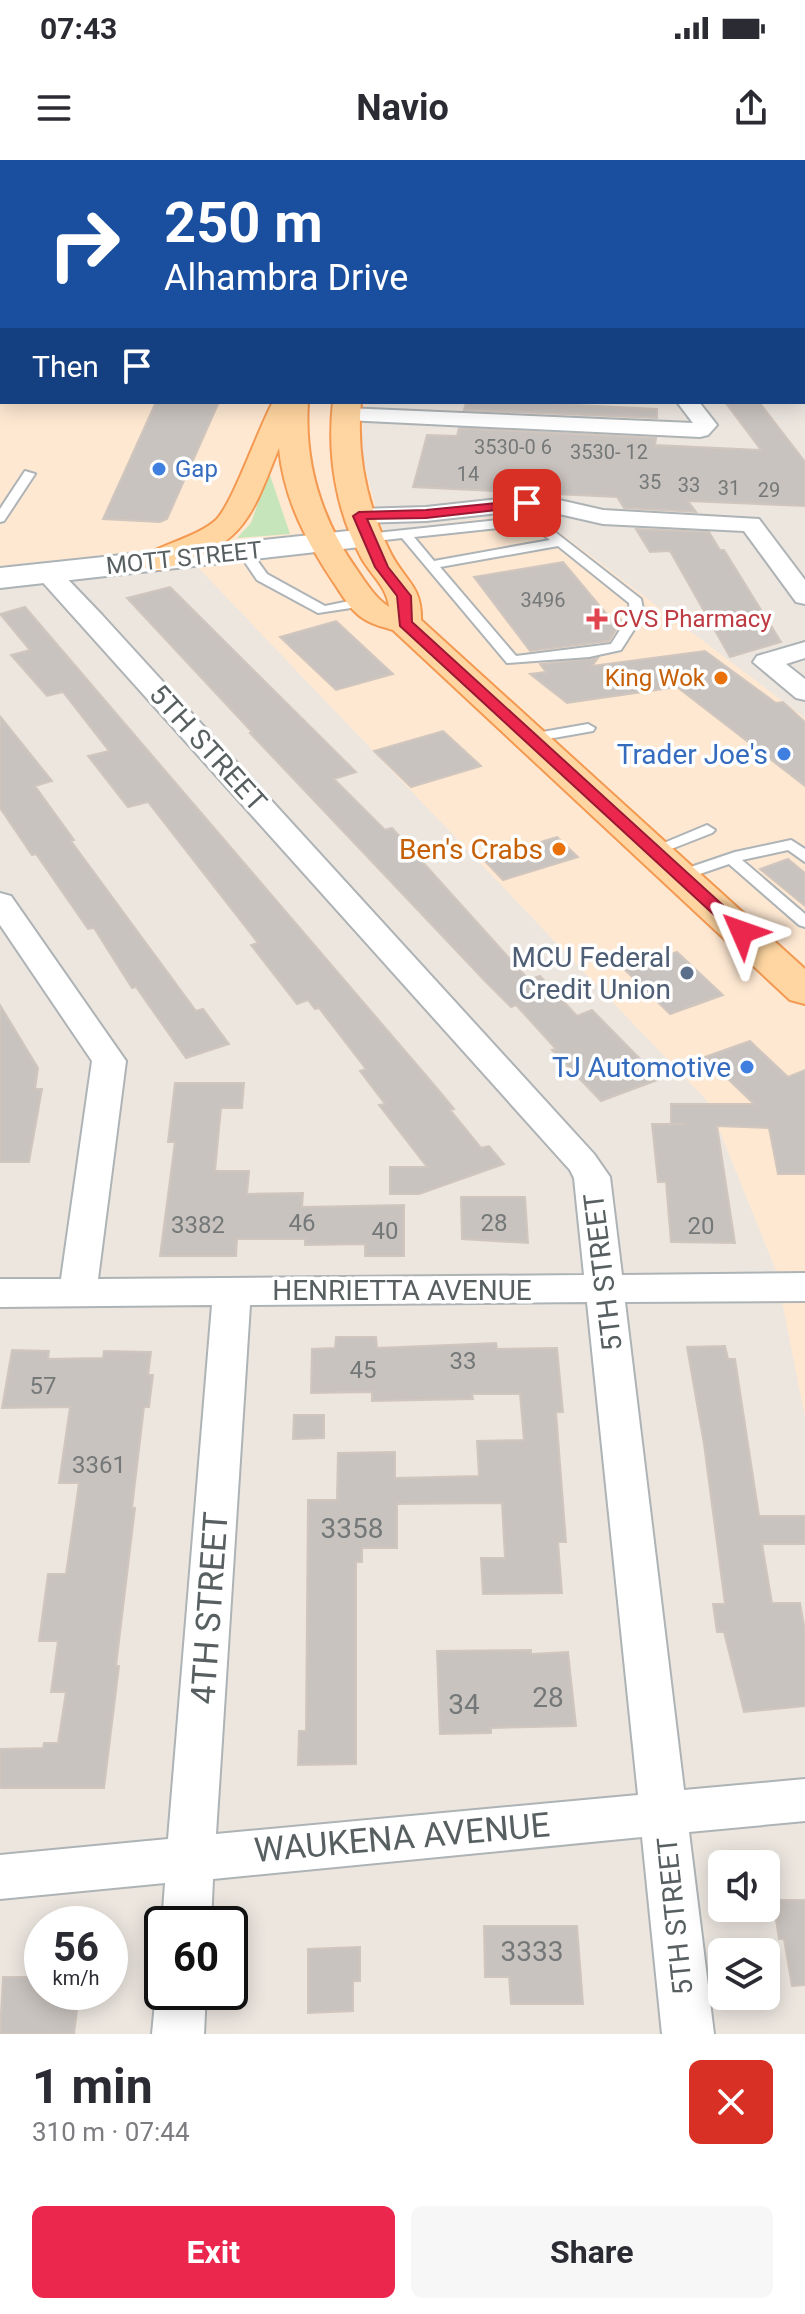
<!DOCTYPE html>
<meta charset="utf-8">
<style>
:root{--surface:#fff;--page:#f7f7f7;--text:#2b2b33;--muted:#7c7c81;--accent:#eb274e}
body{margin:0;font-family:Roboto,sans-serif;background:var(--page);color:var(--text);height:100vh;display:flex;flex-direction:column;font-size:30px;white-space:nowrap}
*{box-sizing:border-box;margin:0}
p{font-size:26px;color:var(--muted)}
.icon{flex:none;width:44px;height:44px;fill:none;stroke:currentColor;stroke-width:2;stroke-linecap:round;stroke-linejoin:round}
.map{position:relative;height:1874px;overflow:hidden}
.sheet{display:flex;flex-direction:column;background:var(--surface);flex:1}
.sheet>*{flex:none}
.top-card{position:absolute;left:0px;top:0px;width:806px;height:244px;box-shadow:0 4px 20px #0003;background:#1a4fa0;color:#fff;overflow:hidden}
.buttons{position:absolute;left:708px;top:1690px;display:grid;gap:16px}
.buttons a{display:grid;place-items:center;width:72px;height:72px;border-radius:12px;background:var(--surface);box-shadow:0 4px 20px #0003;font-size:40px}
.speed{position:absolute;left:24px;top:1746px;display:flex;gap:16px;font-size:40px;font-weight:700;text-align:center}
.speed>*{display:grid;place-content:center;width:104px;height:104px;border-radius:50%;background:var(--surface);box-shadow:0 4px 20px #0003;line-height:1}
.speed small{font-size:20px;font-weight:400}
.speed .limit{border:4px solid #111;border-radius:12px;background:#fff;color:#111}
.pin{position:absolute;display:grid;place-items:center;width:68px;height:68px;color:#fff;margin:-34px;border-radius:16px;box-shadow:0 4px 12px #0006}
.me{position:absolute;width:88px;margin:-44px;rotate:313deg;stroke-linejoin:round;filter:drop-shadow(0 0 6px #0008)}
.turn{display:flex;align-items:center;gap:28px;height:168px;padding:0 32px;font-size:36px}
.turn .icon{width:104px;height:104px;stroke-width:2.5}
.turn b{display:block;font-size:56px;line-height:68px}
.then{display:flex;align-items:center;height:76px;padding:0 32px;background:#0003;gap:16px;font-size:30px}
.round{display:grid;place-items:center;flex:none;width:84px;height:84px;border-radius:12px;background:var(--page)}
.headline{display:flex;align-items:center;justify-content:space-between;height:136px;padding:0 32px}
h1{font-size:48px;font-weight:700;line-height:60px}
.cta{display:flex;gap:16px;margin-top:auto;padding:16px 32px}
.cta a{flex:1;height:92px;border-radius:12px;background:var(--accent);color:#fff;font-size:32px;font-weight:700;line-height:92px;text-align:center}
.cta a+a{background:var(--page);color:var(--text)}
.status{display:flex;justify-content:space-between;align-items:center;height:56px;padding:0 40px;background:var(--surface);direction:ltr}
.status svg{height:22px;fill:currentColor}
header{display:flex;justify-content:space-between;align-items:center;height:104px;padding:0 32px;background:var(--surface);font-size:36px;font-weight:700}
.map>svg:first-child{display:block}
.commercial{fill:#fee8d2}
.green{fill:#c6e5bb}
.building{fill:#c9c3bf;stroke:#d1c6be;stroke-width:2}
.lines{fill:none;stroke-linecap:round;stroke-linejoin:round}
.lane-casing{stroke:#aeb3b6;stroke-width:4}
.street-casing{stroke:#aeb3b6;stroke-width:4}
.secondary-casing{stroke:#acb3b6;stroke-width:4}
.primary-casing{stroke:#f39952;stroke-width:4}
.lane{fill:#fff;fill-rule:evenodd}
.street{fill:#fff;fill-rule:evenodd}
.secondary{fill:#fff;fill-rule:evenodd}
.primary{fill:#ffd6a1;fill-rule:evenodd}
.route{fill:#eb274e;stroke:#991933;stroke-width:2}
.shop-dot{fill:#3f7fe0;stroke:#fff;stroke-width:3}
.health-dot{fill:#e0444e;stroke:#fff;stroke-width:3}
.food-dot{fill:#e8710a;stroke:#fff;stroke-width:3}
.service-dot{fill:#5c6f8a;stroke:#fff;stroke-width:3}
.labels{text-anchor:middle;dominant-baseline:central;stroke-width:7;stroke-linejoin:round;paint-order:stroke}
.far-number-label{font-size:20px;fill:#747878}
.far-shop-label{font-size:24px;fill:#366cbe;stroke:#fff;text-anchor:start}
.far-street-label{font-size:24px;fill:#585f61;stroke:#fff}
.far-health-label{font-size:24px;fill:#be3a42;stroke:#fff;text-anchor:start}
.far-food-label{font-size:24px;fill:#c56008;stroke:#fff;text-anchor:end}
.number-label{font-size:24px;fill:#747878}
.street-label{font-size:28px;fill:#585f61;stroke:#fff}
.shop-label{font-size:28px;fill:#366cbe;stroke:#fff;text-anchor:end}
.food-label{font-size:28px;fill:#c56008;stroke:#fff;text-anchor:end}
.service-label{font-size:28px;fill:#4e5e75;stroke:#fff;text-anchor:end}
.near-number-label{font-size:28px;fill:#747878}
.near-street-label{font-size:34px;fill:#585f61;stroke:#fff}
</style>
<div class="status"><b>07:43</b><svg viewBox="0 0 49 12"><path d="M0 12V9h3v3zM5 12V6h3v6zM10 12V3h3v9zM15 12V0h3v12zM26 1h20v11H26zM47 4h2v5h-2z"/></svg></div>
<header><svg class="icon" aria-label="menu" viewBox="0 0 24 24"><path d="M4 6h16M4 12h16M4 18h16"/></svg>Navio<svg class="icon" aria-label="share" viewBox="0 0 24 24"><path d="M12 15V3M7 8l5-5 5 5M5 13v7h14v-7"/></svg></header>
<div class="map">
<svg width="805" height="1874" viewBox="0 0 805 1874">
<rect width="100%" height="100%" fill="#ece6df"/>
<path class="commercial" d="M369,0H805V101L804,2Z
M0,31L2,242H368L359,286L383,371L533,352L805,558V1258L776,1111L708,942L187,396L0,416Z"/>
<path class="green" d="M269,312L290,374L237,378L251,363Z"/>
<path class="building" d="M156,242H219L167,359L160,362L103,359Z
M466,242H517L657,249V258L464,250Z
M725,242H759L805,302V346L688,341L696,352L624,348L617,337L413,327L427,275L457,276L459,268L656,278L655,285L761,290Z
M636,369L709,372L720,390H724L781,482L730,497L670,391L650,392Z
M563,402L609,457L622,460L609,481L530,491L474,417Z
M170,427L356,612L334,619L385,670L392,668L529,820L540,816L577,856L592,850L660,919L601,941L552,890L556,889L516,845L511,847L485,821L250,573L252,572L127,438Z
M25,447L435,926L454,949L450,950L481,988L489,986L504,1004L419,1034H390V1007H427L379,945L385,944L360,911L366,909L319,848L315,849L308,840L297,844L251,785L258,783L148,642L128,647L88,596L109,591L63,532L47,536L11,495L30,490L0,454Z
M336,461L393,514L336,530L280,477Z
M705,491L776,543L783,542L805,562V626L677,527L567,543L530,514L546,512L540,504L598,498L592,506Z
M0,556L52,621L35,626L74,680L71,681L196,851L203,849L229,884L186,898L136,827L132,828L94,768L88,769L36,694L32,695L0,648Z
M443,571L481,606L411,627L374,591Z
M557,677L578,697L503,720L483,699Z
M788,699L805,713V746L760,709Z
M677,792L723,835L670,854L625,810Z
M0,845L38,908L35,929H42L29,1002H0Z
M750,881L788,917L805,910V1014H778L769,968L717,966L735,1083L671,1082L666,1022H658L652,964H686H671V944H754L705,897Z
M175,923H244L242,948H221L215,1011H249L247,1034L303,1033L302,1047L404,1045V1096H365V1084L305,1085V1079H237L236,1096H160L175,982H168Z
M461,1037H525L528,1083L462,1079Z
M336,1177H376L377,1188L496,1183L497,1189L557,1188L563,1252H556L566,1382H558L562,1433L483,1434L481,1398H505L502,1343L397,1344V1388H362V1402H356V1604L298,1605L299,1571H306L308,1340H337L338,1293L395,1292V1318L479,1316L477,1281L524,1280L520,1234H472L473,1239L372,1241V1232L311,1233L312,1189L335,1188Z
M725,1186L728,1199H735L759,1356H805V1384H762L772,1443H800L805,1471V1546L744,1552L724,1472H717L713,1444H725L704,1284L687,1187Z
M12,1190L49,1191L48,1199L103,1198L104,1191L151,1192L148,1215H153L149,1247H144L132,1348H135L116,1506H119L104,1628H0V1589L43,1588L44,1583H58L66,1532H51L58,1481H39L48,1414H66L79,1323H59L70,1247L2,1248Z
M294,1255H324V1278L293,1279Z
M531,1490V1494L568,1492L576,1566L491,1568V1573L440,1574L437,1491Z
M773,1740H805V1825L792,1826L784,1779H779Z
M484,1766H577L583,1844H511L509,1817H485Z
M360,1787V1821H353V1851L308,1853V1789Z
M3,1817H42V1832H66L64,1842H78L74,1874H0Z"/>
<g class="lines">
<g class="lane-casing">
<path id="lane" d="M0,13H2V19H0Z
M25,311L35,314L4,361L0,362V349Z
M517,358L546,365L641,439L644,454L621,490L589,497L507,503L402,378L367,382L361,378L367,374ZM517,366L538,371L550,380L434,401L414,377ZM558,386L629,443L630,454L611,484L516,496L440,407Z
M239,389H249L267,414L325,446L364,438L371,442L364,446L318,453L257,420L238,392Z
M588,564L595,568L593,571L531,582L524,578L531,574Z
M707,665L715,670L712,673L661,693L655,695L647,690Z
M791,680L805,689V702L788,690L742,700L805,754V767L799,765L729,704L682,720L674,715L676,712L735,692Z"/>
</g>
<g class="street-casing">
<path id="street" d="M804,136H805V149H804Z
M677,242H699L717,265L708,275L700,277L346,260L335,254L346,248L693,263Z
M527,336L546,337L603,350L759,359L805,420V444L796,442L744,371L603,364L546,351L527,350L426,361L359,363L351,361L347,356L351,351L359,349L426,347Z
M47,405L56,407L102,455L594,994L610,1017L622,1115L805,1113V1141L625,1142L684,1630L805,1619V1661L689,1672L714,1874H662L642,1677L213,1719L211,1764L162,1765L165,1723L0,1739V1695L168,1679L212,1145L0,1147V1119H61L92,901L0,765V733L11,736L126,901L98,1119L584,1115L574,1018L570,1010L38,417L35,412L38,407ZM587,1142L638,1635L216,1674L250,1145Z
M805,482V498L786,504L805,519V540L796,538L753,502L757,496Z
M162,1818V1832H206L204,1874H152L156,1832Z"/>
</g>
<g class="secondary-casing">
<path id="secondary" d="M367,369L378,371L382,378L378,385L0,428V408Z"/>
</g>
<g class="primary-casing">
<path id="primary" d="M372,0H394L371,2Z
M418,0H440L417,2Z
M273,242H308C304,304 321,359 357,410C366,423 375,438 389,447C387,427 372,416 362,399C336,351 327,296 333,242H361C356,295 367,346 391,394C405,421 422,426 421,460L805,809V844L790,840L393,470C384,467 373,465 364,459C352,452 344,438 336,426C307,383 284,340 279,288C256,343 249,379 188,401C173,406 160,411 145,408L140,401C150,387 197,378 216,360C233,343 258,269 273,242Z"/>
</g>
<use href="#lane" class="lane"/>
<use href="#street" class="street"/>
<use href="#secondary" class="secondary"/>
<use href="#primary" class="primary"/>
</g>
<path class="route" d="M527,340L532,341V346L426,358L367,359L388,407L411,436L412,462L748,768L750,772L748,775H736L400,466L397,436L375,407L353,356L359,352L426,350Z"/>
<g class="shop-dot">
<circle cx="159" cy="309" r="8"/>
<circle cx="784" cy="594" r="8"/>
<circle cx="747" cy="907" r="8"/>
</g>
<path class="health-dot" d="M593 447h8v8h8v8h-8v8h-8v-8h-8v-8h8z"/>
<g class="food-dot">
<circle cx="721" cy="518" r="8"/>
<circle cx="559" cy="689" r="8"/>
</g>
<circle class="service-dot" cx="687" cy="813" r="8"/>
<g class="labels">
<g class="far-number-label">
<text x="513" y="287">3530-0 6</text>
<text x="609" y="292">3530- 12</text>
<text x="468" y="314">14</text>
<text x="650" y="322">35</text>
<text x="689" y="325">33</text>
<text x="729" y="328">31</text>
<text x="769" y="330">29</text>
<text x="543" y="440">3496</text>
</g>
<g class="far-shop-label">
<text x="175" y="309">Gap</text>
</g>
<g class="far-street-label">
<text transform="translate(184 398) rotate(-6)">MOTT STREET</text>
</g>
<g class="far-health-label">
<text x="613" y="459">CVS Pharmacy</text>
</g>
<g class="far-food-label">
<text x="705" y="518">King Wok</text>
</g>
<g class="number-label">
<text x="302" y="1063">46</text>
<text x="494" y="1063">28</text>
<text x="198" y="1065">3382</text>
<text x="701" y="1066">20</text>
<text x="385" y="1071">40</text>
<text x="463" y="1201">33</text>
<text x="363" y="1210">45</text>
<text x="43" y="1226">57</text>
<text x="99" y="1305">3361</text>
</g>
<g class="street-label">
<text transform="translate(208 588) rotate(48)">5TH STREET</text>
<text transform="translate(603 1112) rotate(-97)">5TH STREET</text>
<text x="402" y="1130">HENRIETTA AVENUE</text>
<text transform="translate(675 1756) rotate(-96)">5TH STREET</text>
</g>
<g class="shop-label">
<text x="768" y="594">Trader Joe's</text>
<text x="731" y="907">TJ Automotive</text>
</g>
<g class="food-label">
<text x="543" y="689">Ben's Crabs</text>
</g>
<g class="service-label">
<text x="671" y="797">MCU Federal<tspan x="671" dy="32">Credit Union</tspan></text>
</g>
<g class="near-number-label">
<text x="352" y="1368">3358</text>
<text x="548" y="1537">28</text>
<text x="464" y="1544">34</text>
<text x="532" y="1791">3333</text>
</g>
<g class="near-street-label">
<text transform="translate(209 1448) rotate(-86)">4TH STREET</text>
<text transform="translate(402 1677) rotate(-5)">WAUKENA AVENUE</text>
</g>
</g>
</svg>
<div class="buttons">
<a><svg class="icon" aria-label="sound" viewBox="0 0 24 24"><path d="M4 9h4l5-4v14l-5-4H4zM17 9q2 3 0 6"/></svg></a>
<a><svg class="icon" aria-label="layers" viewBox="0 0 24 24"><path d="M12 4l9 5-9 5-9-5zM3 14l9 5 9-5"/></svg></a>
</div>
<div class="speed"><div>56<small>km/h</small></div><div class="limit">60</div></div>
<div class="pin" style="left:527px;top:343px;background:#d93025"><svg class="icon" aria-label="arrive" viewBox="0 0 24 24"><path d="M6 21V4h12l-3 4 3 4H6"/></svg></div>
<svg class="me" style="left:742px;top:772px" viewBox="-20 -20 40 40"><path d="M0-17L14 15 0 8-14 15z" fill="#eb274e" stroke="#fff" stroke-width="4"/></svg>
<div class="top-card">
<div class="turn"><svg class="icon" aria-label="right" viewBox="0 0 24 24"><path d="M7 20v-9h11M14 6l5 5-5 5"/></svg><div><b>250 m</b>Alhambra Drive</div></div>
<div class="then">Then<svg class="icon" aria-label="arrive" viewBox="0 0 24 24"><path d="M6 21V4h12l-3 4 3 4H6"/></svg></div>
</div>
</div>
<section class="sheet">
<div class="headline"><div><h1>1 min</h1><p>310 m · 07:44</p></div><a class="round" style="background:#d93025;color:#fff"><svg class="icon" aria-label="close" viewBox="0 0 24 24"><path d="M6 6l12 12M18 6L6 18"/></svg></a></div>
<div class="cta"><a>Exit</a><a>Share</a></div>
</section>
